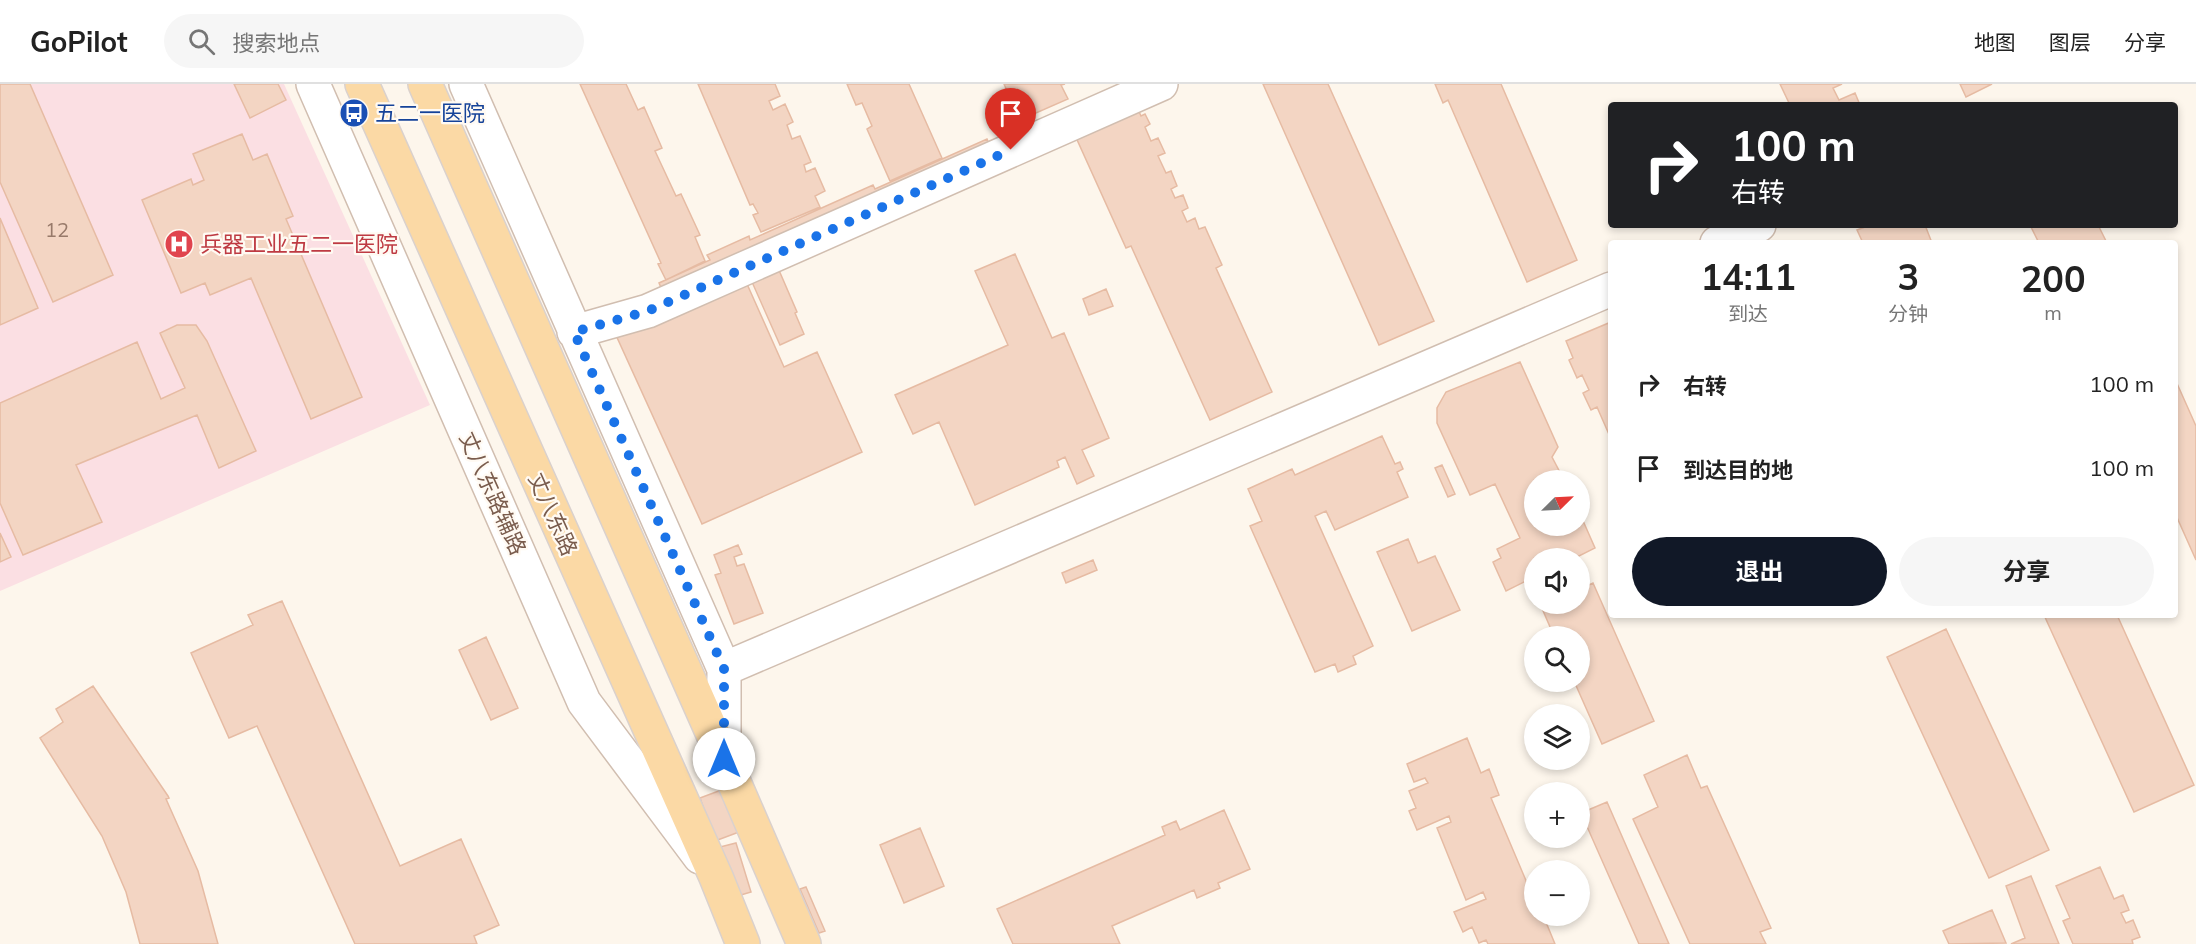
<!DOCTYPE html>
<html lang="zh">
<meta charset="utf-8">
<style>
:root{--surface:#fff;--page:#f6f6f6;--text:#222;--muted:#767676;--line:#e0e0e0;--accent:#111827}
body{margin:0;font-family:Mulish,"Noto Sans SC",sans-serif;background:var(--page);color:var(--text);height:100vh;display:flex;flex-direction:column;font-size:22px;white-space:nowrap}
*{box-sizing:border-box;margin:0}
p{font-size:20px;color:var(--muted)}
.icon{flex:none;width:33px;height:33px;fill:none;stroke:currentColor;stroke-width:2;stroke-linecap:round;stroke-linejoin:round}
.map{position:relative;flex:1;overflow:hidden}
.side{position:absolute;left:1608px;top:156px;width:570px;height:378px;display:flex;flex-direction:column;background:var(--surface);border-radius:6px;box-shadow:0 3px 9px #0003}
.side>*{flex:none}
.top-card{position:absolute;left:1608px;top:18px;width:570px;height:126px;border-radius:6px;box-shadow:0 3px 9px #0003;background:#202124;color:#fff;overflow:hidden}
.needle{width:39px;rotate:66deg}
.tools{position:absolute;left:1524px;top:386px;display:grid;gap:12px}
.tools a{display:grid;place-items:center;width:66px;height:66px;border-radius:50%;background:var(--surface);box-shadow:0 3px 9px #0003;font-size:30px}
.pin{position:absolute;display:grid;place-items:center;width:51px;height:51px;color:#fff;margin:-62px -26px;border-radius:50% 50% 50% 0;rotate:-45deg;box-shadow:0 0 6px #0007}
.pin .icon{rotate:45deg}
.me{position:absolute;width:66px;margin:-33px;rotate:0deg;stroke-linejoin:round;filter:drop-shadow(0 0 4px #0008)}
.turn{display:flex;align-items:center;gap:21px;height:126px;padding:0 24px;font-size:27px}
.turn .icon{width:78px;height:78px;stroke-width:2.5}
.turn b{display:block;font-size:42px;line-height:51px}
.eta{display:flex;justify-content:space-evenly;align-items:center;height:102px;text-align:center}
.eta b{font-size:36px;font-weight:700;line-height:42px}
.button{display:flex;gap:12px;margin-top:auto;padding:12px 24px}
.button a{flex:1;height:69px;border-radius:36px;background:var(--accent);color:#fff;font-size:24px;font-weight:700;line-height:69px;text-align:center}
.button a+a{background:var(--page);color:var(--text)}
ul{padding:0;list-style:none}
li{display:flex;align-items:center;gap:18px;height:84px;padding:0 24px}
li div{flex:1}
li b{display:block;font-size:22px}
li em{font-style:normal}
header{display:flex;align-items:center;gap:36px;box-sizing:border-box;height:84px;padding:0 30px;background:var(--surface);border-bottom:2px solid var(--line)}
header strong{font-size:28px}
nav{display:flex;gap:33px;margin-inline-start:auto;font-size:21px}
.search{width:420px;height:54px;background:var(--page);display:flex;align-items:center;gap:15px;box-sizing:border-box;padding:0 21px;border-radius:33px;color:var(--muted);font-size:22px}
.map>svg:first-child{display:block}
.medical{fill:#fbdfe3}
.building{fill:#f3d5c3;stroke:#e6bba3;stroke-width:1.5}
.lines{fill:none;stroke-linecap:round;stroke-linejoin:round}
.street-casing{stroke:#d1beb0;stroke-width:36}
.primary-casing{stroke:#dad1cd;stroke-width:36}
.street{stroke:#fff;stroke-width:33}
.primary{stroke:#fbd9a5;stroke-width:33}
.route{stroke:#1a73e8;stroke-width:10;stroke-dasharray:0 18}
.labels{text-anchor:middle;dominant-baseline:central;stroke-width:4.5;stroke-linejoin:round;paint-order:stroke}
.number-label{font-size:20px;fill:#987a6a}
.transit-label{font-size:22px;fill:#164399;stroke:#fffaf3;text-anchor:start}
.health-label{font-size:22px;fill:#be3a42;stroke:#fffaf3;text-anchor:start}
.street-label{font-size:22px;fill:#7a5c4d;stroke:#fffaf3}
</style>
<header>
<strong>GoPilot</strong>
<div class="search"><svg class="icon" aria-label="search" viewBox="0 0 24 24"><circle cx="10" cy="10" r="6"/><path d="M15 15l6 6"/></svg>搜索地点</div>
<nav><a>地图</a><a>图层</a><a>分享</a></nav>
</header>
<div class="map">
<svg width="2196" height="860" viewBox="0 0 2196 860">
<rect width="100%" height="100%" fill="#fdf6ec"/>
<path class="medical" d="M0,0H284L430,321L0,507Z"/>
<path class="building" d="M0,0H30L113,191L53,218L0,98Z
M234,0H278L286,16L250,34Z
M580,0H626L638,26L644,23L662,64L655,67L676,112L681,110L700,151L695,153L705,177L666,196L658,180L661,179Z
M698,0H775L780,12L769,17L773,26L785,20L793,38L787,41L792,55L800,52L811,78L804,81L806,88L815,84L825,107L815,112L820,123L761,148L753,131L758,129L753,120L750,121Z
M847,0H909L942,74L890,97L867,45L872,42L862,19L856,21Z
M1004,0H1065L1061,1L1068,15L1020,36Z
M1263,0H1328L1434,237L1379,261Z
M1435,0H1501L1577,176L1527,198L1448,16L1443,19Z
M1780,0H1842L1833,4L1839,16L1855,9L1860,21H1790Z
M1960,0H1992L1966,13Z
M1136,21L1141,32L1145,30L1150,40L1145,43L1151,57L1158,54L1165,69L1158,72L1166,89L1171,87L1177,102L1171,105L1175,114L1183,111L1188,124L1182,127L1187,138L1195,134L1199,145L1205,143L1222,181L1216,184L1272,308L1210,336L1131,162L1126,164L1074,49Z
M242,50L253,76L267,70L293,132L286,135L362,313L311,335L251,194L210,211L205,199L181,209L142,116L191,95L193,101L204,96L193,70Z
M987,55L991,65L664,211L659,199L710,176L707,171L749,152L750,156L873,101L875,105Z
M0,134L38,224L0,241Z
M1864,141H1925L1932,159H1863L1857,146L1865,143Z
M2030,141H2098L2107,159H2039Z
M1015,170L1052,254L1064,249L1109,354L1082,366L1094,392L1077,400L1065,373L1057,377L1059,383L975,421L939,338L913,350L895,311L1008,261L975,187Z
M775,177L797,228L795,229L804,250L780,261L748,189Z
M743,191L784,283L817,268L862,368L702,440L615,249Z
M1106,205L1113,222L1089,231L1083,215Z
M1611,238V355L1597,323L1591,326L1583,309L1589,306L1582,291L1577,294L1569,276L1573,274L1566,257Z
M177,241H196L207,257L256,367L219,384L197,331L76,381L102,438L23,471L0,419V319L137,258L161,315L185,304L160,249Z
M1520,278L1558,363L1552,373L1564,396H1534V441H1580V430L1595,464L1575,474H1534V493L1506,507L1493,478L1501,474L1497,465L1520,454L1495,400L1470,411L1437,339V324L1446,308Z
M2175,295L2196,342V476L2175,429Z
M1382,352L1395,380L1400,378L1403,385L1397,388L1408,413L1335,446L1326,427L1315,432L1373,562L1353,572L1356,580L1338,588L1335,580L1315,588L1250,442L1262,437L1248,405L1292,385L1295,391Z
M1442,381L1455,410L1448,413L1435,384Z
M0,449L11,473L0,478Z
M1408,455L1418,479L1435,472L1460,526L1412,547L1377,468Z
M738,461L742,470L734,473L737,482L744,480L763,529L734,540L715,491L721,489L714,471Z
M1093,476L1097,486L1066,499L1062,489Z
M1593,499L1654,637L1602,660L1574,597H1580V552H1554L1541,522L1547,519H1580V505Z
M282,517L400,782L461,755L499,841L474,852L477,860H355L257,642L229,654L191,569L253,541L248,531Z
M2044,531H2117L2194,701L2134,728Z
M1946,545L2049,766L1989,794L1887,573Z
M486,553L518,624L491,636L459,566Z
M93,602L168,712L169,714L166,715L198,787L218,860H140L126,808L102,752L40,654L63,638L56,625Z
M1467,654L1481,689L1489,685L1499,711L1491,714L1527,799L1534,795V831H1543L1555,860H1488L1486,856L1479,859L1472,843L1463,848L1454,828L1486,815L1483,808L1466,816L1437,744L1451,738L1449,732L1417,746L1409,727L1416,724L1409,707L1428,699L1425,694L1414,698L1407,680Z
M1687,671L1701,704L1707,702L1771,844L1760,848L1766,860H1690L1633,735L1658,723L1644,691Z
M724,705L739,748L715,757L700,714Z
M1607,718L1669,860H1639L1581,729Z
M1224,726L1250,785L1218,799L1220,804L1197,814L1194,806L1112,842L1120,860H1013L997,825L1165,751L1162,743L1176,737L1180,746Z
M920,744L944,802L904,819L880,761Z
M736,759L751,808L734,813L720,763Z
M2100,783L2114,815L2123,811L2129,826L2121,829L2126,839L2133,836L2140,853L2132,856L2133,860H2073L2063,837L2070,834L2056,802Z
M2031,792L2059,860H2011L2025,854L2006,802Z
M806,803L825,847L819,849L800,805Z
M1992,826L2006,859L1949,860L1943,847Z"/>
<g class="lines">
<g class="street-casing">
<path id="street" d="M313,0L584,618L700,773
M466,0L724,585V675
M1717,159L1759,141
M574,248L648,227L1161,0
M724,585L1611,205"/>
</g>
<g class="primary-casing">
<path id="primary" d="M362,0L716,793L743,860
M425,0L724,675L804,860"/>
</g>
<use href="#street" class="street"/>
<use href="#primary" class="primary"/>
</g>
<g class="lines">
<path class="route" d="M724,675V585L574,248L648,227L1011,66"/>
</g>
<defs>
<g id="bus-disc" transform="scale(1.5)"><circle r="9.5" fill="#1a4fb4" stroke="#fffaf3"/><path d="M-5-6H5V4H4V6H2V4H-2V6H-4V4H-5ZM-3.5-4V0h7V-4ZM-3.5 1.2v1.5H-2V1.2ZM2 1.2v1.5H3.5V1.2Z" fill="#fff"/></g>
<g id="hospital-disc" transform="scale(1.5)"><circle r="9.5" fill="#e0444e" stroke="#fffaf3"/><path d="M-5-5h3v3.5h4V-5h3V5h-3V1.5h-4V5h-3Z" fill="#fff"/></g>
</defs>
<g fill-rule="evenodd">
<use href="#bus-disc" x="354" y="29"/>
<use href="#hospital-disc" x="179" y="160"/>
</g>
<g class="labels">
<g class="number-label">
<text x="57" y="145">12</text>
</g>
<g class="transit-label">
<text x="375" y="29">五二一医院</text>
</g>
<g class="health-label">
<text x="200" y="160">兵器工业五二一医院</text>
</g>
<g class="street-label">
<text transform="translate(493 409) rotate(66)">丈八东路辅路</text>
<text transform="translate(553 430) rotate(66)">丈八东路</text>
</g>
</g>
</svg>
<div class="tools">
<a><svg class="needle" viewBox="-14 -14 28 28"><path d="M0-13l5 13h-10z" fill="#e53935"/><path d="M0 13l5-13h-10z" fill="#767676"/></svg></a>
<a><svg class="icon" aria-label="sound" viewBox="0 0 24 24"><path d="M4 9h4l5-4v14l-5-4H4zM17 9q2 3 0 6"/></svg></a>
<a><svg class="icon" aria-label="search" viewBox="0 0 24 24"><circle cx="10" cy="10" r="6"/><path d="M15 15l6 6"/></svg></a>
<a><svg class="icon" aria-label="layers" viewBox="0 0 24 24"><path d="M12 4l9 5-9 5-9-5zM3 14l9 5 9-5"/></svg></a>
<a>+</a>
<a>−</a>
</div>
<div class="pin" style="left:1011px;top:66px;background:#d93025"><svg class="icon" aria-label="arrive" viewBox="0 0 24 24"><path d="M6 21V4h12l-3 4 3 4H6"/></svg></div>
<svg class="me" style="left:724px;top:675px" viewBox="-20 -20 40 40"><circle r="19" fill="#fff"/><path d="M0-13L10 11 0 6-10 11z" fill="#1a73e8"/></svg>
<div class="top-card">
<div class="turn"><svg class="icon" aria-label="right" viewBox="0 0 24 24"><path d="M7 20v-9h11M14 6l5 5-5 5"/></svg><div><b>100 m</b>右转</div></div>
</div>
<section class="side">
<div class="eta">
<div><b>14:11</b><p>到达</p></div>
<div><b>3</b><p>分钟</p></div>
<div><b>200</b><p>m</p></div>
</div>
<ul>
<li><svg class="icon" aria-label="right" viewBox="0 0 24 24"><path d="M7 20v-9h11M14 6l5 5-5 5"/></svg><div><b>右转</b></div><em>100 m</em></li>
<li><svg class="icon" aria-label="arrive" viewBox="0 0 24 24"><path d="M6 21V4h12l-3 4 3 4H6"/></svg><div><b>到达目的地</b></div><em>100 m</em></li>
</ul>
<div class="button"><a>退出</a><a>分享</a></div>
</section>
</div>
